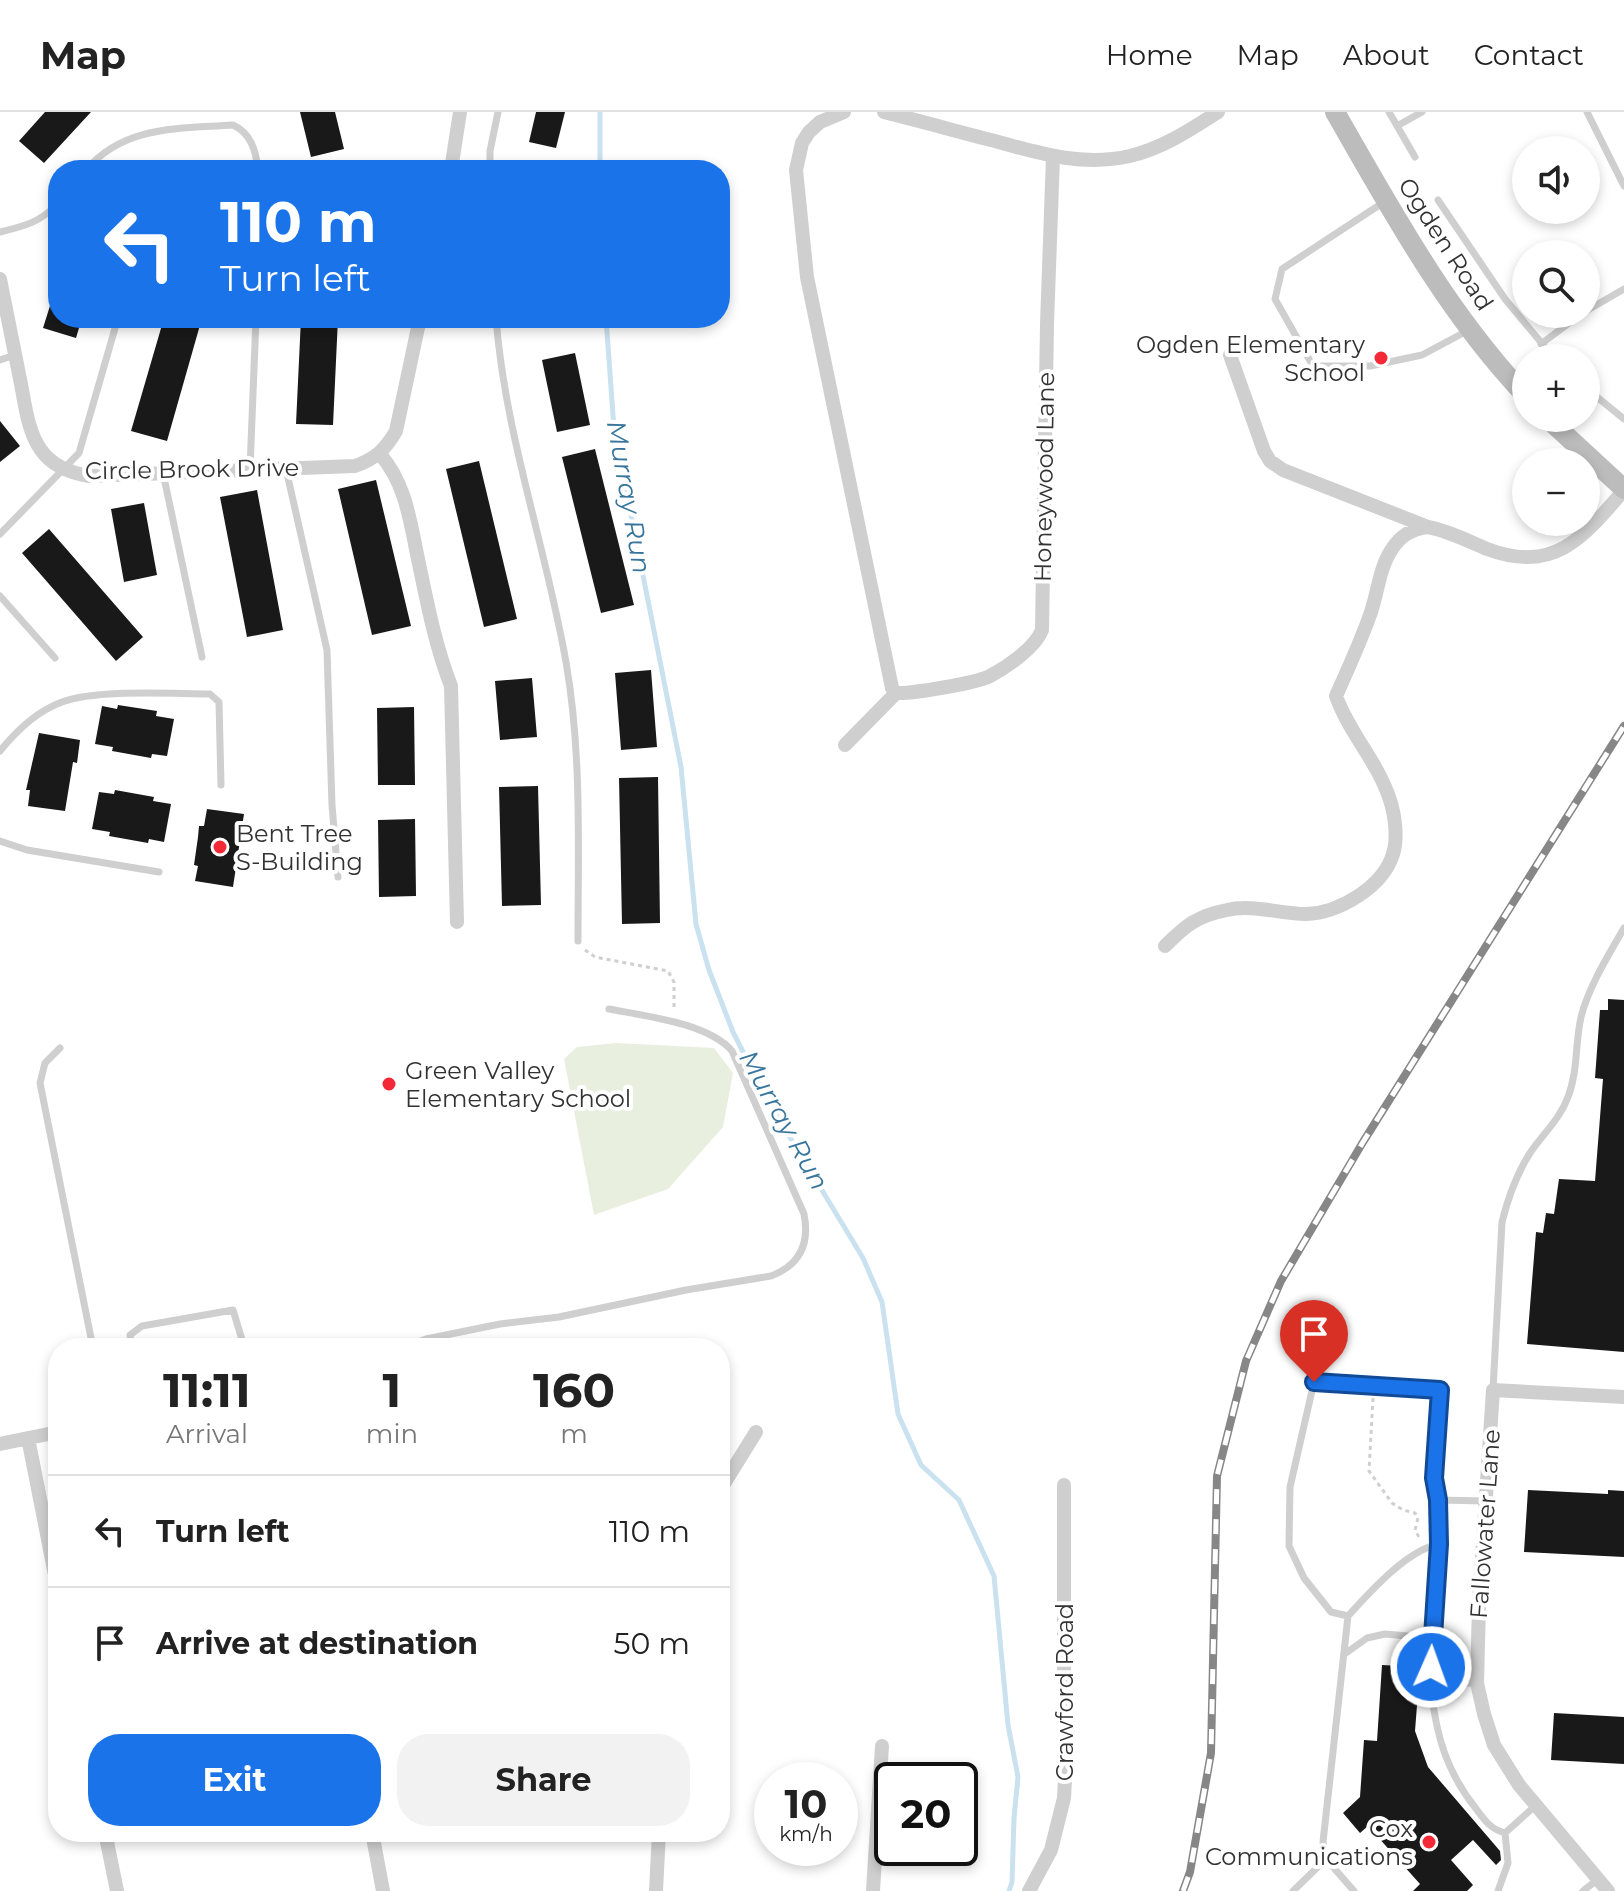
<!DOCTYPE html>
<meta charset="utf-8">
<style>
:root{--surface:#fff;--page:#f2f2f2;--text:#222;--muted:#767676;--line:#e0e0e0;--accent:#1a73e8}
body{margin:0;font-family:Montserrat,sans-serif;background:var(--page);color:var(--text);height:100vh;display:flex;flex-direction:column;font-size:30px;white-space:nowrap}
*{box-sizing:border-box;margin:0}
p{font-size:26px;color:var(--muted)}
.icon{flex:none;width:44px;height:44px;fill:none;stroke:currentColor;stroke-width:2;stroke-linecap:round;stroke-linejoin:round}
.map{position:relative;flex:1;overflow:hidden}
.sheet{position:absolute;left:48px;top:1226px;width:682px;height:504px;display:flex;flex-direction:column;background:var(--surface);border-radius:32px;box-shadow:0 4px 12px #0003}
.sheet>*{flex:none}
.hud{position:absolute;left:48px;top:48px;width:682px;height:168px;border-radius:32px;box-shadow:0 4px 12px #0003;background:#1a73e8;color:#fff;overflow:hidden}
.controls{position:absolute;left:1512px;top:24px;display:grid;gap:16px}
.controls a{display:grid;place-items:center;width:88px;height:88px;border-radius:50%;background:var(--surface);box-shadow:0 4px 12px #0003;font-size:40px}
.speed{position:absolute;left:754px;top:1650px;display:flex;gap:16px;font-size:40px;font-weight:700;text-align:center}
.speed>*{display:grid;place-content:center;width:104px;height:104px;border-radius:50%;background:var(--surface);box-shadow:0 4px 12px #0003;line-height:1}
.speed small{font-size:20px;font-weight:400}
.speed .limit{border:4px solid #111;border-radius:12px;background:#fff;color:#111}
.pin{position:absolute;display:grid;place-items:center;width:68px;height:68px;color:#fff;margin:-82px -34px;border-radius:50% 50% 50% 0;rotate:-45deg;box-shadow:0 0 8px #0007}
.pin .icon{rotate:45deg}
.me{position:absolute;width:88px;margin:-44px;rotate:2deg;stroke-linejoin:round;filter:drop-shadow(0 0 6px #0008)}
.turn{display:flex;align-items:center;gap:28px;height:168px;padding:0 40px;font-size:36px}
.turn .icon{width:104px;height:104px;stroke-width:2.5}
.turn b{display:block;font-size:56px;line-height:68px}
.eta{display:flex;justify-content:space-evenly;align-items:center;height:136px;text-align:center}
.eta b{font-size:48px;font-weight:700;line-height:56px}
.button{display:flex;gap:16px;margin-top:auto;padding:16px 40px}
.button a{flex:1;height:92px;border-radius:32px;background:var(--accent);color:#fff;font-size:32px;font-weight:700;line-height:92px;text-align:center}
.button a+a{background:var(--page);color:var(--text)}
ul{padding:0;list-style:none}
li{display:flex;align-items:center;gap:24px;height:112px;padding:0 40px;border-top:2px solid var(--line)}
li div{flex:1}
li b{display:block;font-size:30px}
li em{font-style:normal}
header{display:flex;align-items:center;gap:48px;box-sizing:border-box;height:112px;padding:0 40px;background:var(--surface);border-bottom:2px solid var(--line)}
header strong{font-size:38px}
nav{display:flex;gap:44px;margin-inline-start:auto;font-size:28px}
.map>svg:first-child{display:block}
.green{fill:#e8efdf}
.lines{fill:none;stroke-linecap:round;stroke-linejoin:round}
.stream{stroke:#cae1f0;stroke-width:5}
.building{fill:#191919}
.path{stroke:#cfcfcf;stroke-width:3;stroke-dasharray:4 4;stroke-linecap:butt}
.lane{stroke:#cfcfcf;stroke-width:7}
.street{stroke:#cfcfcf;stroke-width:14}
.secondary{stroke:#bcbcbc;stroke-width:20}
.rail-casing{stroke:#878787;stroke-width:8}
.rail{stroke:#fff;stroke-width:5;stroke-dasharray:15;stroke-linecap:butt}
.route-casing{stroke:#114b97;stroke-width:20}
.route{stroke:#1a73e8;stroke-width:14}
.poi-dot{fill:#f42937;stroke:#fff;stroke-width:3}
.labels{text-anchor:middle;dominant-baseline:central;stroke-width:8;stroke-linejoin:round;paint-order:stroke}
.street-label{font-size:24px;fill:#323232;stroke:#fff}
.poi-label{font-size:24px;fill:#323232;stroke:#fff;text-anchor:end}
.water-label{font-size:26px;font-style:italic;fill:#37759c;stroke:#fff}
</style>
<header>
<strong>Map</strong>
<nav><a>Home</a><a>Map</a><a>About</a><a>Contact</a></nav>
</header>
<div class="map">
<svg width="1624" height="1779" viewBox="0 0 1624 1779">
<rect width="100%" height="100%" fill="#fff"/>
<path class="green" d="M616,931L714,936L733,961L723,1015L668,1077L594,1103L564,947L577,935Z"/>
<g class="lines">
<path class="stream" d="M600,58V0
M606,206L614,317L681,655L696,812L709,858L733,920L768,989L863,1146L882,1190L898,1302L921,1353L959,1388L994,1464L1008,1613L1018,1665L1014,1706L1012,1770L1009,1779"/>
</g>
<path class="building" d="M45,0H91L44,51L19,29Z
M300,0H335L344,37L311,45Z
M536,0H565L556,36L529,30Z
M55,178H58V206H82L76,226L43,216Z
M164,206H202L167,329L131,319Z
M301,206H338L333,313L296,312Z
M575,241L590,313L557,320L542,248Z
M0,309L20,334L0,350Z
M595,337L634,493L601,501L562,345Z
M479,349L517,507L484,515L446,357Z
M376,368L411,514L372,523L338,377Z
M257,378L283,518L247,525L220,385Z
M144,391L157,463L124,470L111,397Z
M49,417L143,525L116,549L22,441Z
M651,558L657,635L621,638L615,561Z
M532,566L537,625L500,628L495,569Z
M118,593L157,599L156,604L174,607L167,644L152,642L151,646L112,639L113,635L95,632L102,594L117,597Z
M414,595L415,673H378L377,596Z
M39,621L80,628L77,651L73,650L65,699L28,694L30,678H26Z
M658,665L660,811L622,812L619,666Z
M538,674L541,793L502,794L499,675Z
M115,678L154,685L153,689L171,692L164,730L149,727L148,731L109,724L110,720L92,717L99,680L114,682Z
M207,697L244,702L233,775L195,769L198,754L194,753L198,725L199,714H204Z
M415,707L416,784L379,785L378,708Z
M1608,887L1624,888V1240L1527,1232L1536,1120L1543,1121L1546,1101L1554,1102L1559,1067L1595,1069L1603,967L1595,966L1600,898H1608Z
M1528,1378L1608,1382V1378L1624,1379V1445L1524,1440Z
M1382,1553L1420,1555L1415,1619L1428,1655L1500,1739L1501,1748L1496,1753L1473,1728L1451,1748L1473,1773L1467,1779H1413L1420,1772L1368,1714L1360,1721L1343,1701L1360,1685L1364,1628L1377,1629Z
M1554,1601L1624,1605V1652L1551,1648Z"/>
<g class="lines">
<path class="path" d="M585,838L595,845L668,859L674,870V899
M1373,1286L1369,1359L1392,1391L1403,1398L1415,1401L1418,1406L1415,1418L1420,1427"/>
<path class="lane" d="M1389,0L1415,45
M1587,0L1624,74
M1397,14L1422,0
M86,58C124,13 179,17 233,13C251,21 256,39 258,58
M490,58V39L498,0
M1438,88L1505,187L1554,246
M1384,90L1282,157L1275,187L1313,254H1370L1422,243L1467,219
M0,120C25,114 41,110 58,91
M1586,199L1624,177
M496,206C505,323 546,435 566,550C582,642 578,736 578,829
M1541,232L1581,202
M0,248L15,243
M1586,276L1624,307
M250,357L256,206
M286,357L327,538L332,693L338,765
M163,361L202,545
M0,422L79,341L118,206
M0,484L55,546
M0,639C17,618 37,599 62,590C98,577 171,582 210,582L219,590L221,673
M0,729L27,738L159,760
M60,936L45,951L40,971L93,1236
M132,1236L130,1223L142,1214L233,1198L243,1231
M219,1236L243,1231L244,1236
M400,1236L426,1227L500,1212L559,1205L686,1178L771,1164C800,1153 810,1132 804,1102L732,939C708,911 645,904 609,897
M1493,1278L1502,1110C1508,1086 1516,1063 1530,1041C1543,1022 1560,1007 1568,985C1578,959 1575,932 1581,905C1589,874 1608,844 1624,816
M1438,1388L1434,1366L1440,1278L1314,1270L1290,1375L1289,1434L1304,1466L1331,1500L1348,1504C1370,1480 1407,1438 1439,1432
M1348,1504L1323,1730L1326,1747L1354,1779
M1346,1541L1367,1526L1385,1522L1431,1526
M1477,1571L1442,1572L1431,1576C1436,1624 1447,1661 1477,1698C1486,1710 1491,1717 1505,1721L1535,1694
M1431,1576C1430,1513 1439,1451 1438,1388L1486,1389
M1293,1779L1326,1747
M1498,1779L1508,1751L1505,1721
M1583,1779L1597,1768"/>
<path class="street" d="M844,0L820,10L809,20L802,31L796,58L807,165L892,576L896,581C911,582 977,571 990,564C1007,555 1035,536 1042,518L1047,212L1053,45
M884,0C920,9 956,19 991,28C1038,41 1082,55 1130,44C1163,36 1190,18 1218,0
M451,58L460,0
M0,167C7,202 14,237 21,272C25,293 28,320 41,338C52,354 71,361 89,364L355,354C375,347 385,338 396,319L420,206
M1230,243L1264,339L1270,349L1283,358L1428,415
M380,342C406,372 410,409 418,447C427,490 435,533 451,574L457,810
M845,633L896,581
M1165,834C1186,813 1197,804 1227,798C1252,792 1281,802 1306,802C1339,801 1383,775 1393,742C1398,727 1395,703 1390,688C1378,650 1349,621 1336,584C1348,557 1360,531 1370,503C1378,481 1379,456 1392,437C1401,423 1412,417 1428,415C1449,419 1468,429 1487,437C1554,462 1583,426 1624,378
M28,1326L58,1478
M0,1332L58,1320
M720,1378L756,1320
M105,1720L117,1779
M372,1720L383,1779
M656,1779L659,1720
M873,1779L882,1634
M1029,1779L1051,1738L1064,1686L1068,1611L1064,1576V1373
M1608,1779L1519,1673L1494,1633L1484,1602L1477,1571L1479,1492L1493,1278L1624,1285"/>
<path class="secondary" d="M1335,0C1392,99 1447,201 1526,284
M1547,306L1624,377"/>
<g class="rail-casing">
<path id="rail" d="M1183,1779L1190,1760L1211,1641L1217,1364L1246,1249L1281,1169L1363,1030L1624,614"/>
</g>
<use href="#rail" class="rail"/>
</g>
<g class="lines">
<g class="route-casing">
<path id="route" d="M1314,1270L1440,1278L1434,1366L1438,1388L1439,1432L1431,1555"/>
</g>
<use href="#route" class="route"/>
</g>
<g class="poi-dot">
<circle cx="1381" cy="246" r="8"/>
<circle cx="220" cy="735" r="8"/>
<circle cx="389" cy="972" r="8"/>
<circle cx="1429" cy="1730" r="8"/>
</g>
<g class="labels">
<g class="street-label">
<text transform="translate(1446 132) rotate(57)">Ogden Road</text>
<text transform="translate(192 357) rotate(-1)">Circle Brook Drive</text>
<text transform="translate(1044 365) rotate(-89)">Honeywood Lane</text>
<text transform="translate(1485 1412) rotate(-86)">Fallowater Lane</text>
<text transform="translate(1064 1580) rotate(-90)">Crawford Road</text>
</g>
<g class="poi-label">
<text x="1365" y="232">Ogden Elementary<tspan x="1365" dy="28">School</tspan></text>
<text x="236" y="721" text-anchor="start">Bent Tree<tspan x="236" dy="28">S-Building</tspan></text>
<text x="405" y="958" text-anchor="start">Green Valley<tspan x="405" dy="28">Elementary School</tspan></text>
<text x="1413" y="1716">Cox<tspan x="1413" dy="28">Communications</tspan></text>
</g>
<g class="water-label">
<text transform="translate(629 385) rotate(80)">Murray Run</text>
<text transform="translate(784 1008) rotate(61)">Murray Run</text>
</g>
</g>
</svg>
<div class="controls">
<a><svg class="icon" aria-label="sound" viewBox="0 0 24 24"><path d="M4 9h4l5-4v14l-5-4H4zM17 9q2 3 0 6"/></svg></a>
<a><svg class="icon" aria-label="search" viewBox="0 0 24 24"><circle cx="10" cy="10" r="6"/><path d="M15 15l6 6"/></svg></a>
<a>+</a>
<a>−</a>
</div>
<div class="speed"><div>10<small>km/h</small></div><div class="limit">20</div></div>
<div class="pin" style="left:1314px;top:1270px;background:#d93025"><svg class="icon" aria-label="arrive" viewBox="0 0 24 24"><path d="M6 21V4h12l-3 4 3 4H6"/></svg></div>
<svg class="me" style="left:1431px;top:1555px" viewBox="-20 -20 40 40"><circle r="17" fill="#1a73e8" stroke="#fff" stroke-width="3"/><path d="M0-11L8 9 0 5-8 9z" fill="#fff"/></svg>
<div class="hud">
<div class="turn"><svg class="icon" aria-label="left" viewBox="0 0 24 24"><path d="M17 20v-9H6M10 6l-5 5 5 5"/></svg><div><b>110 m</b>Turn left</div></div>
</div>
<section class="sheet">
<div class="eta">
<div><b>11:11</b><p>Arrival</p></div>
<div><b>1</b><p>min</p></div>
<div><b>160</b><p>m</p></div>
</div>
<ul>
<li><svg class="icon" aria-label="left" viewBox="0 0 24 24"><path d="M17 20v-9H6M10 6l-5 5 5 5"/></svg><div><b>Turn left</b></div><em>110 m</em></li>
<li><svg class="icon" aria-label="arrive" viewBox="0 0 24 24"><path d="M6 21V4h12l-3 4 3 4H6"/></svg><div><b>Arrive at destination</b></div><em>50 m</em></li>
</ul>
<div class="button"><a>Exit</a><a>Share</a></div>
</section>
</div>
